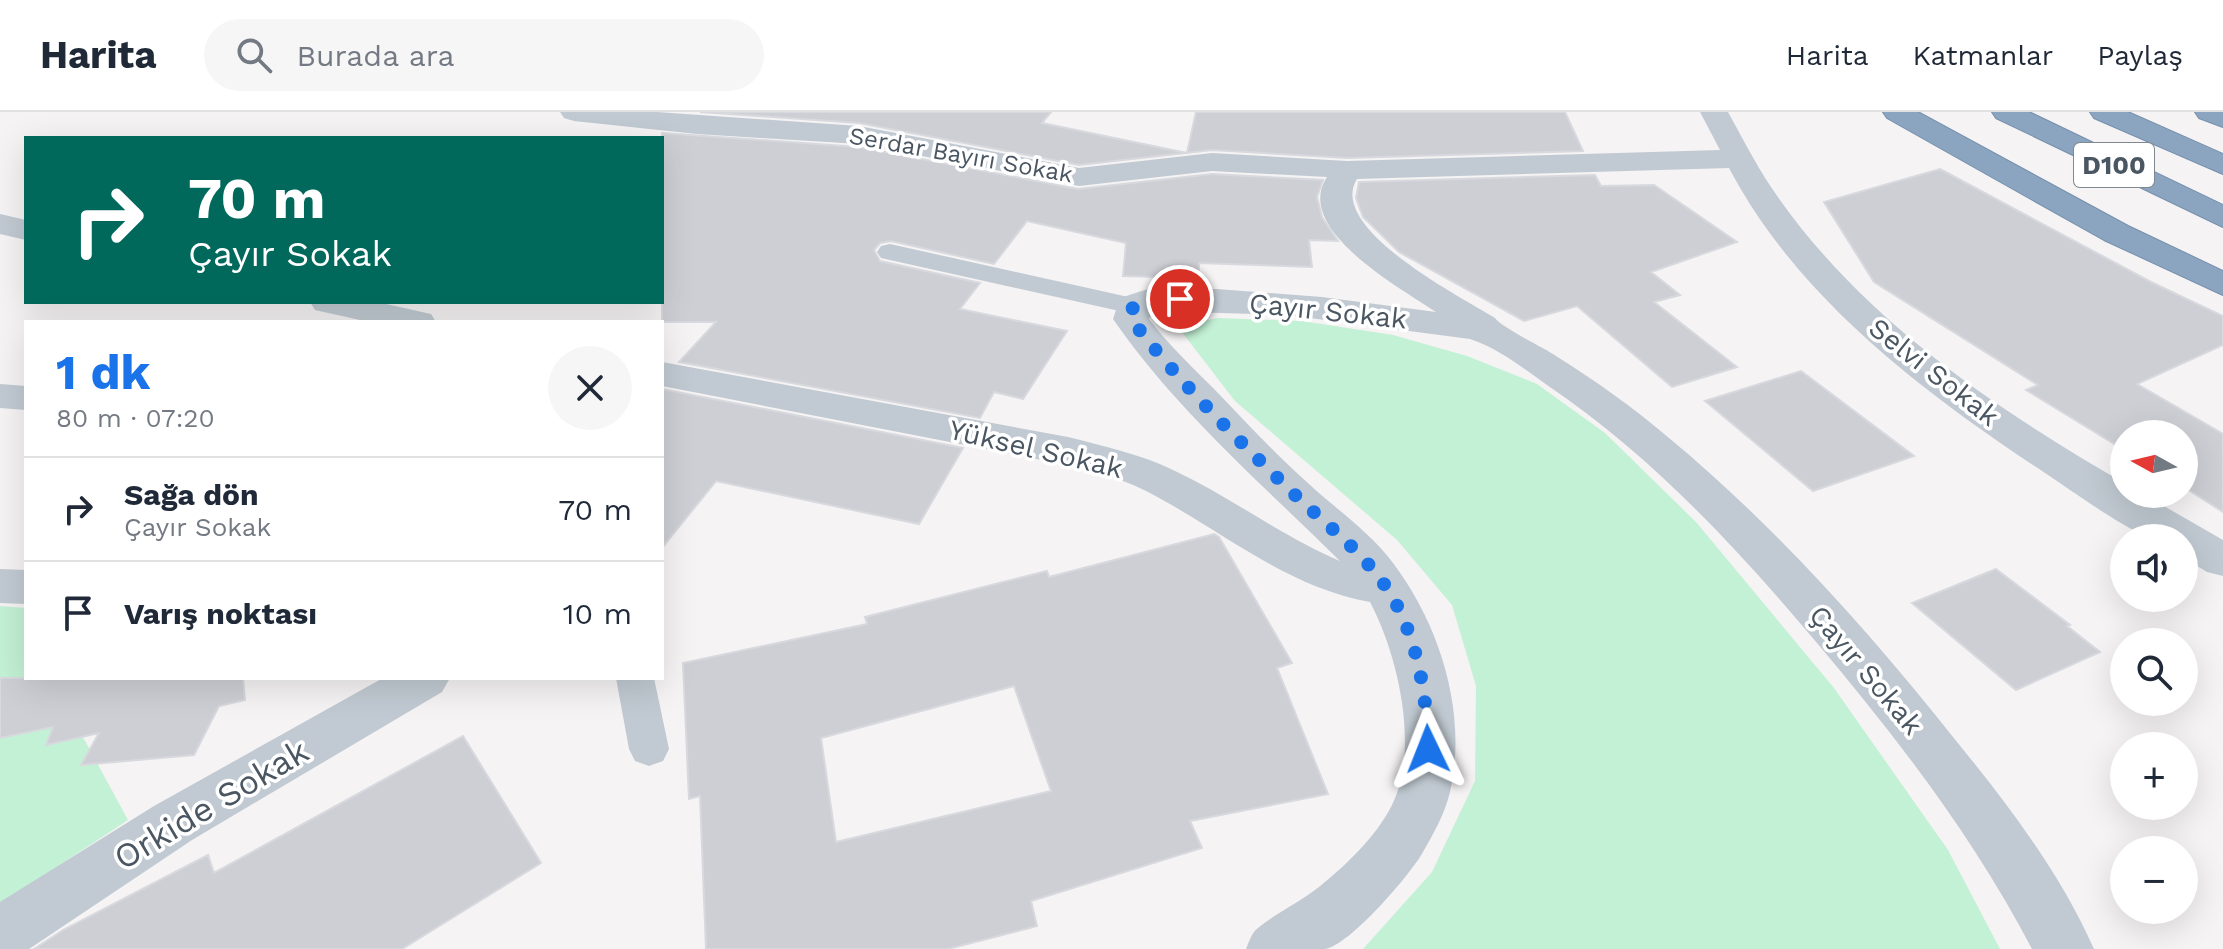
<!DOCTYPE html>
<html lang="tr">
<meta charset="utf-8">
<style>
:root{--surface:#fff;--page:#f6f6f7;--text:#1f2937;--muted:#747a83;--line:#e0e1e3;--accent:#1a73e8}
body{margin:0;font-family:"Work Sans",sans-serif;background:var(--page);color:var(--text);height:100vh;display:flex;flex-direction:column;font-size:30px;white-space:nowrap}
*{box-sizing:border-box;margin:0}
p{font-size:26px;color:var(--muted)}
.icon{flex:none;width:44px;height:44px;fill:none;stroke:currentColor;stroke-width:2;stroke-linecap:round;stroke-linejoin:round}
.map{position:relative;flex:1;overflow:hidden}
.side{position:absolute;left:24px;top:208px;width:640px;height:360px;display:flex;flex-direction:column;background:var(--surface);border-radius:0px;box-shadow:0 8px 32px #0002}
.side>*{flex:none}
.hud{position:absolute;left:24px;top:24px;width:640px;height:168px;border-radius:0px;box-shadow:0 8px 32px #0002;background:#00695c;color:#fff;overflow:hidden}
.needle{width:52px;rotate:278deg}
.controls{position:absolute;left:2110px;top:308px;display:grid;gap:16px}
.controls a{display:grid;place-items:center;width:88px;height:88px;border-radius:50%;background:var(--surface);box-shadow:0 8px 32px #0002;font-size:40px}
.pin{position:absolute;display:grid;place-items:center;width:68px;height:68px;color:#fff;margin:-34px;border:4px solid #fff;border-radius:50%;box-shadow:0 2px 8px #0007}
.me{position:absolute;width:88px;margin:-44px;rotate:358deg;stroke-linejoin:round;filter:drop-shadow(0 0 6px #0008)}
.turn{display:flex;align-items:center;gap:28px;height:168px;padding:0 32px;font-size:36px}
.turn .icon{width:104px;height:104px;stroke-width:2.5}
.turn b{display:block;font-size:56px;line-height:68px}
.round{display:grid;place-items:center;flex:none;width:84px;height:84px;border-radius:42px;background:var(--page)}
.overview{display:flex;align-items:center;justify-content:space-between;height:136px;padding:0 32px}
h1{font-size:48px;font-weight:700;line-height:60px;color:var(--accent)}
ul{padding:0;list-style:none}
li{display:flex;align-items:center;gap:24px;height:104px;padding:0 32px;border-top:2px solid var(--line)}
li div{flex:1}
li b{display:block;font-size:30px}
li em{font-style:normal}
header{display:flex;align-items:center;gap:48px;box-sizing:border-box;height:112px;padding:0 40px;background:var(--surface);border-bottom:2px solid var(--line)}
header strong{font-size:38px}
nav{display:flex;gap:44px;margin-inline-start:auto;font-size:28px}
.search{width:560px;height:72px;background:var(--page);display:flex;align-items:center;gap:20px;box-sizing:border-box;padding:0 28px;border-radius:44px;color:var(--muted);font-size:30px}
.map>svg:first-child{display:block}
.green{fill:#c3f1d5}
.building{fill:#cdcfd5;stroke:#d7d9de;stroke-width:2;fill-rule:evenodd}
.lines{fill:none;stroke-linecap:round;stroke-linejoin:round}
.highway-casing{stroke:#7690ad;stroke-width:2}
.lane{fill:#c1cad2;fill-rule:evenodd}
.street{fill:#c1cad2;fill-rule:evenodd}
.highway{fill:#8ba5c1;fill-rule:evenodd}
.route{stroke:#1a73e8;stroke-width:14;stroke-dasharray:0 25.2}
.labels{text-anchor:middle;dominant-baseline:central;stroke-width:7;stroke-linejoin:round;paint-order:stroke}
.far-street-label{font-size:24px;fill:#4a5661;stroke:#fff}
.shield{fill:#fff;stroke:#808990;stroke-width:2}
.shield-label{font-size:26px;font-weight:bold;fill:#4a5661}
.street-label{font-size:28px;fill:#4a5661;stroke:#fff}
.near-street-label{font-size:34px;fill:#4a5661;stroke:#fff}
</style>
<header>
<strong>Harita</strong>
<div class="search"><svg class="icon" aria-label="search" viewBox="0 0 24 24"><circle cx="10" cy="10" r="6"/><path d="M15 15l6 6"/></svg>Burada ara</div>
<nav><a>Harita</a><a>Katmanlar</a><a>Paylaş</a></nav>
</header>
<div class="map">
<svg width="2223" height="837" viewBox="0 0 2223 837">
<rect width="100%" height="100%" fill="#f5f3f3"/>
<path class="green" d="M1217,206L1302,209L1393,223L1467,244L1537,272L1605,321L1696,410L1834,576L1948,738L2000,837H1363L1432,760L1475,669L1476,574L1452,493L1397,428L1235,289L1178,215Z
M0,494L26,496V566L77,614L128,708L0,792Z"/>
<path class="building" d="M700,0H1051L1042,11L1187,41L1196,0H1565L1583,39L1347,46L1212,38L1079,53L859,11Z
M662,21L859,35L1078,77L1212,62L1323,68L1317,85L1322,105L1338,129L1309,128L1312,155L1199,151V166L1123,164L1126,131L1027,109L994,152L891,129L880,131L874,138L880,149L980,171L960,197L1067,219L1023,287L994,280L980,306L679,250L716,210H662Z
M1940,57L2151,170L2223,204V233L2137,272L2223,322V400L2184,375V322H2124V338L2026,278L2038,273L1874,170L1824,90Z
M1595,63L1601,74L1654,73L1737,130L1651,160L1680,183L1654,190L1737,255L1672,275L1577,194L1524,209L1399,140L1363,105L1356,86L1359,70Z
M1801,259L1914,344L1813,379L1705,289Z
M662,277L963,336L919,412L716,369L662,436Z
M1214,422L1219,425L1292,551L1277,556L1328,682L1190,709L1202,736L1031,789L1037,814L948,837H706L700,684L689,687L683,551L867,512L865,505L1047,459L1049,465ZM1014,574L1051,679L836,730L821,626Z
M1996,457L2070,513L2067,514L2100,540L2016,578L1912,491Z
M0,566H243L245,588L219,594L194,643L81,653L99,621L46,633L53,615L0,626Z
M463,624L541,751L402,837H34L63,818L208,743L214,761Z"/>
<g class="lines">
<g class="highway-casing">
<path id="highway" d="M1883,0H1918L2128,114L2223,159V183L2104,128L1887,6Z
M1992,0H2029L2223,93V115L1996,6Z
M2090,0H2128L2223,42V62L2094,6Z
M2195,0H2223V15L2199,6Z"/>
</g>
<path class="lane" d="M890,132L1133,186L1143,188L1147,194L1143,200L1133,202L881,146L877,140L881,134Z
M616,566H654L669,637L663,649L649,654L635,649L629,637Z"/>
<path class="street" d="M560,0H657L859,14L1079,56L1212,41L1347,49L1720,38L1700,0H1728C1742,25 1755,51 1771,75C1858,204 1991,294 2124,371V382H2143L2223,428V464L2207,460L2184,446V426C2173,426 2158,429 2148,425C2119,413 2072,379 2045,361C1924,281 1798,187 1729,56L1357,67C1326,116 1461,185 1495,206C1501,215 1544,236 1556,244C1596,269 1634,296 1669,326C1774,413 1868,518 1953,625C2006,690 2060,760 2094,837H2032C1974,726 1898,627 1817,531C1737,436 1651,343 1547,273C1523,256 1498,236 1470,227L1287,203L1153,199L1149,207C1168,232 1192,255 1215,278C1246,310 1276,343 1309,372C1337,398 1370,420 1393,451C1440,513 1468,602 1450,680C1445,701 1434,721 1423,740C1411,762 1349,834 1325,837C1300,837 1272,837 1246,837C1249,830 1252,820 1258,816C1276,801 1300,790 1319,775C1346,753 1376,725 1392,693C1420,636 1398,543 1370,490C1283,474 1221,417 1144,378C1120,366 1094,359 1068,353L662,274V250L1068,325C1103,334 1140,342 1173,358C1231,385 1281,424 1340,449C1262,372 1176,298 1113,207L1120,186L1148,177H1217L1322,185L1436,200C1402,177 1292,117 1327,65L1212,59L1079,74L859,32L697,22L574,9L564,6Z
M0,102L26,108V128L0,122Z
M310,190H377L431,202L436,210H369L315,198Z
M0,272L26,274V298L0,296Z
M0,457L26,458V492L0,491Z
M383,566H450L442,580L192,728L29,837H0V790L154,694Z"/>
<use href="#highway" class="highway"/>
</g>
<g class="lines">
<path class="route" d="M1180,187L1148,188L1133,194L1131,207C1178,269 1236,326 1292,380C1324,411 1360,437 1386,475C1417,521 1427,582 1428,637"/>
</g>
<g class="labels">
<g class="far-street-label">
<text transform="translate(961 43) rotate(10)">Serdar Bayırı Sokak</text>
</g>
<rect class="shield" x="2074" y="31" width="80" height="44" rx="6"/>
<g class="shield-label">
<text x="2114" y="53">D100</text>
</g>
<g class="street-label">
<text transform="translate(1328 199) rotate(6)">Çayır Sokak</text>
<text transform="translate(1934 260) rotate(38)">Selvi Sokak</text>
<text transform="translate(1036 337) rotate(13)">Yüksel Sokak</text>
<text transform="translate(1866 558) rotate(50)">Çayır Sokak</text>
</g>
<g class="near-street-label">
<text transform="translate(211 692) rotate(-31)">Orkide Sokak</text>
</g>
</g>
</svg>
<div class="controls">
<a><svg class="needle" viewBox="-14 -14 28 28"><path d="M0-13l5 13h-10z" fill="#e53935"/><path d="M0 13l5-13h-10z" fill="#747a83"/></svg></a>
<a><svg class="icon" aria-label="sound" viewBox="0 0 24 24"><path d="M4 9h4l5-4v14l-5-4H4zM17 9q2 3 0 6"/></svg></a>
<a><svg class="icon" aria-label="search" viewBox="0 0 24 24"><circle cx="10" cy="10" r="6"/><path d="M15 15l6 6"/></svg></a>
<a>+</a>
<a>−</a>
</div>
<div class="pin" style="left:1180px;top:187px;background:#d93025"><svg class="icon" aria-label="arrive" viewBox="0 0 24 24"><path d="M6 21V4h12l-3 4 3 4H6"/></svg></div>
<svg class="me" style="left:1428px;top:637px" viewBox="-20 -20 40 40"><path d="M0-17L14 15 0 8-14 15z" fill="#1a73e8" stroke="#fff" stroke-width="4"/></svg>
<div class="hud">
<div class="turn"><svg class="icon" aria-label="right" viewBox="0 0 24 24"><path d="M7 20v-9h11M14 6l5 5-5 5"/></svg><div><b>70 m</b>Çayır Sokak</div></div>
</div>
<section class="side">
<div class="overview"><div><h1>1 dk</h1><p>80 m · 07:20</p></div><a class="round"><svg class="icon" aria-label="close" viewBox="0 0 24 24"><path d="M6 6l12 12M18 6L6 18"/></svg></a></div>
<ul>
<li><svg class="icon" aria-label="right" viewBox="0 0 24 24"><path d="M7 20v-9h11M14 6l5 5-5 5"/></svg><div><b>Sağa dön</b><p>Çayır Sokak</p></div><em>70 m</em></li>
<li><svg class="icon" aria-label="arrive" viewBox="0 0 24 24"><path d="M6 21V4h12l-3 4 3 4H6"/></svg><div><b>Varış noktası</b></div><em>10 m</em></li>
</ul>
</section>
</div>
